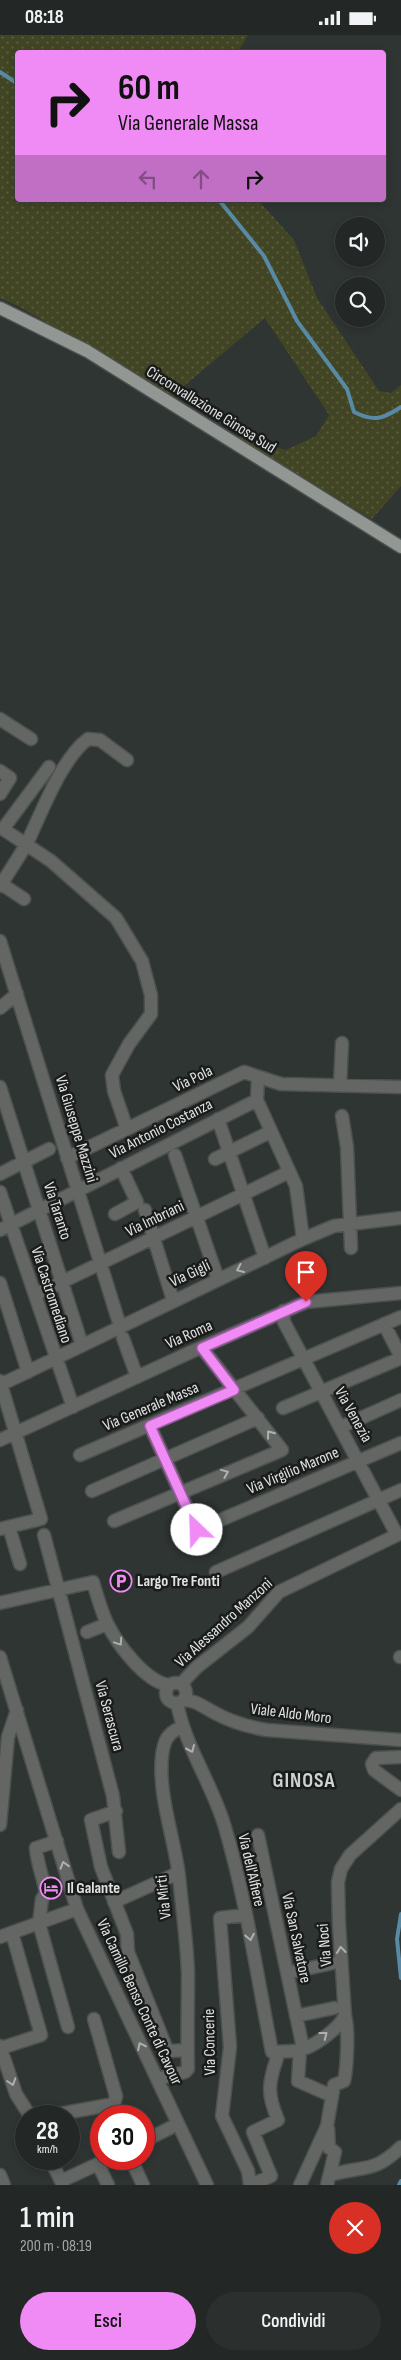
<!DOCTYPE html>
<html lang="it">
<meta charset="utf-8">
<style>
:root{--surface:#232826;--page:#2b302e;--text:#f1f3f6;--muted:#a3a6a7;--line:#404443;--accent:#f08bf6}
body{margin:0;font-family:"Sofia Sans Condensed",sans-serif;background:var(--page);color:var(--text);height:100vh;display:flex;flex-direction:column;font-size:19px;white-space:nowrap}
*{box-sizing:border-box;margin:0}
p{font-size:16px;color:var(--muted)}
.icon{flex:none;width:28px;height:28px;fill:none;stroke:currentColor;stroke-width:2;stroke-linecap:round;stroke-linejoin:round}
.map{position:relative;height:2150px;overflow:hidden}
.side{display:flex;flex-direction:column;background:var(--surface);flex:1}
.side>*{flex:none}
.banner{position:absolute;left:15px;top:15px;width:371px;height:152px;border-radius:5px;box-shadow:0 2px 8px #0003,0 0 0 1px var(--line);background:#f08bf6;color:#111;overflow:hidden}
.fabs{position:absolute;left:335px;top:182px;display:grid;gap:10px}
.fabs a{display:grid;place-items:center;width:50px;height:50px;border-radius:50%;background:var(--surface);box-shadow:0 2px 8px #0003,0 0 0 1px var(--line);font-size:25px}
.speed{position:absolute;left:15px;top:2070px;display:flex;gap:10px;font-size:25px;font-weight:700;text-align:center}
.speed>*{display:grid;place-content:center;width:65px;height:65px;border-radius:50%;background:var(--surface);box-shadow:0 2px 8px #0003,0 0 0 1px var(--line);line-height:1}
.speed small{font-size:12px;font-weight:400}
.speed .limit{border:8px solid #d22;background:#fff;color:#111}
.pin{position:absolute;display:grid;place-items:center;width:42px;height:42px;color:#fff;margin:-51px -21px;border-radius:50% 50% 50% 0;rotate:-45deg;box-shadow:0 0 5px #0007}
.pin .icon{rotate:45deg}
.me{position:absolute;width:55px;margin:-28px;rotate:336deg;stroke-linejoin:round;filter:drop-shadow(0 0 4px #0008)}
.turn{display:flex;align-items:center;gap:18px;height:105px;padding:0 20px;font-size:22px}
.turn .icon{width:65px;height:65px;stroke-width:2.5}
.turn b{display:block;font-size:35px;line-height:42px}
.lanes{display:flex;align-items:center;height:48px;padding:0 20px;background:#0003;justify-content:center;gap:25px;direction:ltr}
.lanes .off{opacity:.35}
.round{display:grid;place-items:center;flex:none;width:52px;height:52px;border-radius:26px;background:var(--page)}
.headline{display:flex;align-items:center;justify-content:space-between;height:85px;padding:0 20px}
h1{font-size:30px;font-weight:600;line-height:38px}
.action{display:flex;gap:10px;margin-top:auto;padding:10px 20px}
.action a{flex:1;height:58px;border-radius:30px;background:var(--accent);color:#111;font-size:20px;font-weight:600;line-height:58px;text-align:center}
.action a+a{background:var(--page);color:var(--text)}
.status{display:flex;justify-content:space-between;align-items:center;height:35px;padding:0 25px;background:var(--surface);direction:ltr}
.status svg{height:14px;fill:currentColor}
.map>svg:first-child{display:block}
.grass{fill:url(#grass-dots)}
.lines{fill:none;stroke-linecap:round;stroke-linejoin:round}
.stream{stroke:#5889a5;stroke-width:4}
.minor-casing{stroke:#4b514f;stroke-width:15}
.major-casing{stroke:#4b514f;stroke-width:15}
.minor{stroke:#646664;stroke-width:12}
.major{stroke:#939793;stroke-width:12}
.oneway{stroke:#aeb1b0}
.route-casing{stroke:#9c5aa0;stroke-width:12}
.route{stroke:#f08bf6;stroke-width:9}
.labels{text-anchor:middle;dominant-baseline:central;stroke-width:5;stroke-linejoin:round;paint-order:stroke}
.street-label{font-size:16px;fill:#e0e3e2;stroke:#1a1c1b}
.poi-label{font-size:16px;font-weight:bold;fill:#e0e3e2;stroke:#1a1c1b;text-anchor:start}
.district-label{font-size:21px;font-weight:bold;letter-spacing:1px;fill:#ccd4d1;stroke:#1a1c1b}
</style>
<div class="status"><b>08:18</b><svg viewBox="0 0 49 12"><path d="M0 12V9h3v3zM5 12V6h3v6zM10 12V3h3v9zM15 12V0h3v12zM26 1h20v11H26zM47 4h2v5h-2z"/></svg></div>
<div class="map">
<svg width="401" height="2150" viewBox="0 0 401 2150">
<defs>
<pattern id="grass-dots" width="8" height="8" patternUnits="userSpaceOnUse" patternTransform="scale(1.25)"><rect width="8" height="8" fill="#414523"/><path d="M2 2h.1M6 6h.1" fill="none" stroke="#5c6043" stroke-width="1.8" stroke-linecap="round"/></pattern>
</defs>
<rect width="100%" height="100%" fill="#2f3533"/>
<path class="grass" d="M0,0H248L238,17L18,18V165H258L294,205L317,263L379,356L391,358L401,350V451L372,484L233,400L286,415L316,401L329,380L265,283L172,361L20,272L0,263Z"/>
<g class="lines">
<path class="stream" d="M0,37L18,49
M219,165L264,221L297,286L347,354L354,377C374,387 383,384 401,372
M401,1879L397,1904L401,1943
M399,2150L401,2146"/>
<g class="minor-casing">
<path id="minor" d="M0,684L31,704
M49,732L3,794L51,826L116,883L142,926L151,960V979L129,1009L112,1040L114,1056L127,1094
M0,736L10,743L0,759
M0,848L24,864
M0,851C9,837 19,822 27,808C42,777 61,724 88,704L100,705L127,725
M0,906L120,1291
M0,973L17,959
M258,1042L257,1065L296,1151L303,1204
M340,1050L342,1008
M0,1052L82,1310
M342,1081L347,1112L351,1213
M218,1084L265,1223
M175,1120L218,1244
M67,1123L244,1037L281,1049L401,1052
M215,1124L266,1099
M0,1139L49,1114
M0,1157L73,1372
M145,1175L173,1265
M115,1179L137,1167L121,1133
M0,1195L257,1065
M0,1248L28,1337
M35,1260L289,1137
M384,1289L401,1322
M123,1303L137,1342
M0,1346L41,1484L0,1494
M0,1350L303,1204L334,1191L401,1183
M283,1373L401,1323
M150,1391L197,1495L401,1408
M341,1392L401,1365
M0,1405L191,1317L306,1267L401,1258
M80,1420L401,1282
M92,1456L258,1383
M114,1486L282,1415L202,1313
M9,1492L20,1529
M44,1500L113,1761L119,1817
M216,1537L401,1455
M0,1568L93,1547C97,1561 101,1575 107,1588C117,1609 145,1646 168,1650
M87,1597L107,1589
M0,1622L77,1874L207,2150
M400,1622H401
M166 1658a10 10 0 1 1 20 0a10 10 0 1 1-20 0Z
M181,1649L197,1632L248,1592L279,1557L397,1500L284,1287L283,1276
M183,1665C196,1665 203,1672 215,1678C231,1687 249,1692 267,1695L401,1705
M177,1668C185,1711 211,1747 224,1789C246,1863 257,1941 272,2017C281,2016 291,2017 300,2015C315,2011 338,1994 345,1981
M401,1722L376,1723L372,1729L374,1735L401,1755
M116,1776L91,1785L101,1832L127,1899L128,1917L166,2012L170,2016L187,2015
M0,1790L8,1702L17,1675
M258,1800L303,2013
M57,1806L36,1813C37,1828 43,1842 46,1858L42,1864L39,1888L68,1992
M114,1867L178,1838
M245,1880L220,1883L230,2012L222,2081L248,2136L250,2150
M0,1902L77,1874
M287,1938L333,1928
M296,1981L334,1973
M0,2011L16,2059L30,2081
M1,2013L41,2000L12,1898
M300,2015L298,2046L332,2061
M157,2044L185,2037L188,2034C187,2002 188,1971 188,1939C187,1907 182,1873 179,1841C174,1802 158,1760 162,1721C164,1705 167,1699 181,1692
M48,2081L114,2069L116,2061L94,1984
M144,2106L178,2089
M50,2124L63,2150
M131,2124L143,2150
M0,2140L4,2150
M330,2140C364,2130 373,2139 401,2112
M61,2146L98,2129L108,2150
M251,2150L271,2141L253,2097L278,2085C267,2059 268,2049 277,2023
M300,2150L327,2091L334,2050L344,2046C347,2034 349,1994 345,1981L339,1889L338,1847L341,1834L350,1820L401,1774
M327,2150L335,2117L329,2113L328,2094"/>
</g>
<g class="major-casing">
<path id="major" d="M0,273L87,316L401,512"/>
</g>
<use href="#minor" class="minor"/>
<use href="#major" class="major"/>
</g>
<defs><path id="oneway-chevron" d="M-2-3.5L2.5 0L-2 3.5" fill="none" stroke-width="1.6" stroke-linecap="round" stroke-linejoin="round" transform="scale(1.25)"/></defs>
<g class="oneway">
<use href="#oneway-chevron" transform="translate(240 1234) rotate(156)"/>
<use href="#oneway-chevron" transform="translate(270 1399) rotate(-128)"/>
<use href="#oneway-chevron" transform="translate(225 1438) rotate(-22)"/>
<use href="#oneway-chevron" transform="translate(119 1607) rotate(56)"/>
<use href="#oneway-chevron" transform="translate(191 1714) rotate(66)"/>
<use href="#oneway-chevron" transform="translate(64 1830) rotate(-107)"/>
<use href="#oneway-chevron" transform="translate(250 1902) rotate(79)"/>
<use href="#oneway-chevron" transform="translate(341 1915) rotate(-96)"/>
<use href="#oneway-chevron" transform="translate(324 2000) rotate(-37)"/>
<use href="#oneway-chevron" transform="translate(141 2011) rotate(-116)"/>
<use href="#oneway-chevron" transform="translate(12 2047) rotate(72)"/>
</g>
<g class="lines">
<g class="route-casing">
<path id="route" d="M197,1495L150,1391L234,1355L202,1313L306,1267"/>
</g>
<use href="#route" class="route"/>
</g>
<defs>
<g id="parking-ring" transform="scale(1.125)"><circle r="9.5" fill="#1a1c1b" stroke="#f08bf6" stroke-width="1.5"/><path d="M-3.5-5.5H1a3.5 3.5 0 0 1 0 7H-1V5.5H-3.5ZM-1-3.4V-.6H.8a1.4 1.4 0 0 0 0-2.8Z" fill="#f08bf6"/></g>
<g id="hotel-ring" transform="scale(1.125)"><circle r="9.5" fill="#1a1c1b" stroke="#f08bf6" stroke-width="1.5"/><path d="M-6-4.5h1.5V1H6V5H4.5V3h-9V5H-6ZM-4 0a1.8 1.8 0 1 1 3.6 0ZM.5 0V-2.5h3Q6-2.5 6 0Z" fill="#f08bf6"/></g>
</defs>
<g fill-rule="evenodd">
<use href="#parking-ring" x="121" y="1546"/>
<use href="#hotel-ring" x="51" y="1853"/>
</g>
<g class="labels">
<g class="street-label">
<text transform="translate(211 375) rotate(32)">Circonvallazione Ginosa Sud</text>
<text transform="translate(193 1044) rotate(-26)">Via Pola</text>
<text transform="translate(76 1094) rotate(73)">Via Giuseppe Mazzini</text>
<text transform="translate(161 1094) rotate(-27)">Via Antonio Costanza</text>
<text transform="translate(57 1176) rotate(72)">Via Taranto</text>
<text transform="translate(155 1184) rotate(-26)">Via Imbriani</text>
<text transform="translate(190 1239) rotate(-25)">Via Gigli</text>
<text transform="translate(51 1260) rotate(72)">Via Castromediano</text>
<text transform="translate(189 1300) rotate(-24)">Via Roma</text>
<text transform="translate(151 1372) rotate(-23)">Via Generale Massa</text>
<text transform="translate(353 1380) rotate(61)">Via Venezia</text>
<text transform="translate(293 1436) rotate(-23)">Via Virgilio Marone</text>
<text transform="translate(224 1588) rotate(-42)">Via Alessandro Manzoni</text>
<text transform="translate(291 1679) rotate(7)">Viale Aldo Moro</text>
<text transform="translate(109 1681) rotate(75)">Via Serascura</text>
<text transform="translate(251 1835) rotate(77)">Via dell'Alfiere</text>
<text transform="translate(164 1862) rotate(-96)">Via Mirti</text>
<text transform="translate(296 1903) rotate(78)">Via San Salvatore</text>
<text transform="translate(325 1910) rotate(-95)">Via Noci</text>
<text transform="translate(139 1967) rotate(65)">Via Camillo Benso Conte di Cavour</text>
<text transform="translate(210 2007) rotate(-91)">Via Concerie</text>
</g>
<g class="poi-label">
<text x="137" y="1546">Largo Tre Fonti</text>
<text x="67" y="1853">Il Galante</text>
</g>
<g class="district-label">
<text x="304" y="1745">GINOSA</text>
</g>
</g>
</svg>
<div class="fabs">
<a><svg class="icon" aria-label="sound" viewBox="0 0 24 24"><path d="M4 9h4l5-4v14l-5-4H4zM17 9q2 3 0 6"/></svg></a>
<a><svg class="icon" aria-label="search" viewBox="0 0 24 24"><circle cx="10" cy="10" r="6"/><path d="M15 15l6 6"/></svg></a>
</div>
<div class="speed"><div>28<small>km/h</small></div><div class="limit">30</div></div>
<div class="pin" style="left:306px;top:1267px;background:#d93025"><svg class="icon" aria-label="arrive" viewBox="0 0 24 24"><path d="M6 21V4h12l-3 4 3 4H6"/></svg></div>
<svg class="me" style="left:197px;top:1495px" viewBox="-20 -20 40 40"><circle r="19" fill="#fff"/><path d="M0-13L10 11 0 6-10 11z" fill="#f08bf6"/></svg>
<div class="banner">
<div class="turn"><svg class="icon" aria-label="right" viewBox="0 0 24 24"><path d="M7 20v-9h11M14 6l5 5-5 5"/></svg><div><b>60 m</b>Via Generale Massa</div></div>
<div class="lanes"><svg class="icon off" aria-label="left" viewBox="0 0 24 24"><path d="M17 20v-9H6M10 6l-5 5 5 5"/></svg><svg class="icon off" aria-label="ahead" viewBox="0 0 24 24"><path d="M12 20V5M6 11l6-6 6 6"/></svg><svg class="icon" aria-label="right" viewBox="0 0 24 24"><path d="M7 20v-9h11M14 6l5 5-5 5"/></svg></div>
</div>
</div>
<section class="side">
<div class="headline"><div><h1>1 min</h1><p>200 m · 08:19</p></div><a class="round" style="background:#d93025;color:#fff"><svg class="icon" aria-label="close" viewBox="0 0 24 24"><path d="M6 6l12 12M18 6L6 18"/></svg></a></div>
<div class="action"><a>Esci</a><a>Condividi</a></div>
</section>
